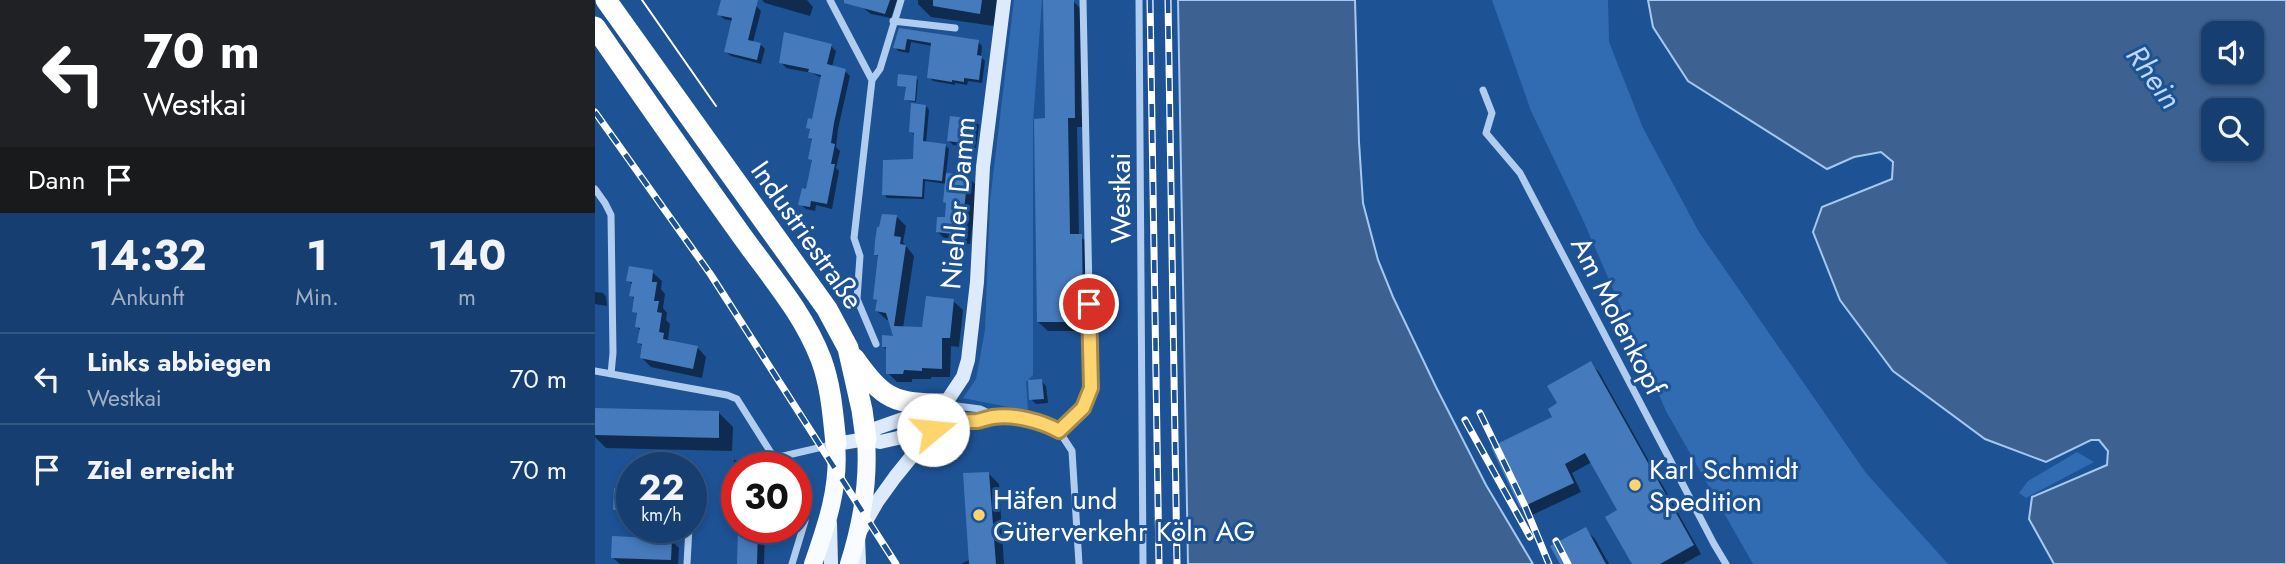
<!DOCTYPE html>
<html lang="de">
<meta charset="utf-8">
<style>
:root{--surface:#163e70;--page:#1f4575;--text:#f1f3f6;--muted:#9eaec3;--line:#355783}
body{margin:0;font-family:Jost,sans-serif;background:var(--page);color:var(--text);height:100vh;display:flex;flex-direction:column;font-size:26px;white-space:nowrap}
*{box-sizing:border-box;margin:0}
p{font-size:23px;color:var(--muted)}
.icon{flex:none;width:38px;height:38px;fill:none;stroke:currentColor;stroke-width:2;stroke-linecap:round;stroke-linejoin:round}
.map{position:relative;flex:1;overflow:hidden}
.details{display:flex;flex-direction:column;background:var(--surface);width:595px}
.details>*{flex:none}
.top-card{background:#202124;color:#fff;overflow:hidden}
.buttons{position:absolute;left:1606px;top:21px;display:grid;gap:14px}
.buttons a{display:grid;place-items:center;width:63px;height:63px;border-radius:14px;background:var(--surface);box-shadow:0 4px 10px #0003,0 0 0 2px var(--line);font-size:35px}
.speed{position:absolute;left:21px;top:452px;display:flex;gap:14px;font-size:35px;font-weight:700;text-align:center}
.speed>*{display:grid;place-content:center;width:91px;height:91px;border-radius:50%;background:var(--surface);box-shadow:0 4px 10px #0003,0 0 0 2px var(--line);line-height:1}
.speed small{font-size:18px;font-weight:400}
.speed .limit{border:10px solid #d22;background:#fff;color:#111}
.pin{position:absolute;display:grid;place-items:center;width:60px;height:60px;color:#fff;margin:-30px;border:4px solid #fff;border-radius:50%;box-shadow:0 2px 7px #0007}
.me{position:absolute;width:77px;margin:-38px;rotate:73deg;stroke-linejoin:round;filter:drop-shadow(0 0 5px #0008)}
.turn{display:flex;align-items:center;gap:24px;height:147px;padding:0 28px;font-size:32px}
.turn .icon{width:91px;height:91px;stroke-width:2.5}
.turn b{display:block;font-size:49px;line-height:60px}
.then{display:flex;align-items:center;height:66px;padding:0 28px;background:#0003;gap:14px;font-size:26px}
.eta{display:flex;justify-content:space-evenly;align-items:center;height:119px;text-align:center}
.eta b{font-size:42px;font-weight:700;line-height:49px}
ul{padding:0;list-style:none}
li{display:flex;align-items:center;gap:21px;height:91px;padding:0 28px;border-top:2px solid var(--line)}
li div{flex:1}
li b{display:block;font-size:26px}
li em{font-style:normal}
main{display:flex;flex:1;min-height:0}
.map>svg:first-child{display:block}
.green{fill:#316cb3}
.water{fill:#3d6292;stroke:#a4c8f1;stroke-width:2;fill-rule:evenodd}
.shadow{fill:#0007}
.building{fill:#457bbc}
.lines{fill:none;stroke-linecap:round;stroke-linejoin:round}
.street{stroke:#b0cdef;stroke-width:7}
.secondary{stroke:#ddeafb;stroke-width:14}
.primary{stroke:#f8fbff;stroke-width:18}
.highway{stroke:#fff;stroke-width:21}
.tram{stroke:#fff;stroke-width:2}
.rail-casing{stroke:#fff;stroke-width:7}
.rail{stroke:#1d5295;stroke-width:4.5;stroke-dasharray:13;stroke-linecap:butt}
.route-casing{stroke:#a58a48;stroke-width:18}
.route{stroke:#fed46f;stroke-width:12}
.poi-dot{fill:#fed46f;stroke:#1d5295;stroke-width:2.5}
.labels{text-anchor:middle;dominant-baseline:central;stroke-width:6;stroke-linejoin:round;paint-order:stroke}
.street-label{font-size:28px;fill:#fff;stroke:#1d5295}
.poi-label{font-size:28px;fill:#fff;stroke:#1d5295;text-anchor:start}
.water-label{font-size:30px;font-style:italic;fill:#bdd7f6;stroke:#1d5295}
</style>
<main>
<section class="details">
<div class="top-card">
<div class="turn"><svg class="icon" aria-label="left" viewBox="0 0 24 24"><path d="M17 20v-9H6M10 6l-5 5 5 5"/></svg><div><b>70 m</b>Westkai</div></div>
<div class="then">Dann<svg class="icon" aria-label="arrive" viewBox="0 0 24 24"><path d="M6 21V4h12l-3 4 3 4H6"/></svg></div>
</div>
<div class="eta">
<div><b>14:32</b><p>Ankunft</p></div>
<div><b>1</b><p>Min.</p></div>
<div><b>140</b><p>m</p></div>
</div>
<ul>
<li><svg class="icon" aria-label="left" viewBox="0 0 24 24"><path d="M17 20v-9H6M10 6l-5 5 5 5"/></svg><div><b>Links abbiegen</b><p>Westkai</p></div><em>70 m</em></li>
<li><svg class="icon" aria-label="arrive" viewBox="0 0 24 24"><path d="M6 21V4h12l-3 4 3 4H6"/></svg><div><b>Ziel erreicht</b></div><em>70 m</em></li>
</ul>
</section>
<div class="map">
<svg width="1691" height="564" viewBox="0 0 1691 564">
<rect width="100%" height="100%" fill="#1d5295"/>
<path class="green" d="M419,0H447L438,122V375L431,382L433,411L368,398L381,379L390,330L395,201Z
M897,0H1013L1014,42L1048,128L1104,232L1271,473L1353,564H1158L1071,411L988,220L936,111Z
M1482,452L1499,462L1431,498L1424,493L1433,481Z"/>
<path class="water" d="M583,0H760L764,142L768,203L783,260L798,297L841,387L891,485L938,564H593Z
M1053,0H1691V564H1459L1434,519L1437,497L1512,465L1513,451L1504,440H1496L1451,462L1390,439L1298,371L1245,300L1218,232L1227,207L1297,179L1298,162L1286,152L1259,157L1232,169L1093,81L1058,27ZM1619,33H1657V72H1619ZM1619,110H1657V149H1619Z"/>
<path class="shadow" d="M128,0H140L161,6L166,11L158,42L165,44L170,49L166,64L136,56L131,52L138,21L129,19L124,14Z
M167,0H212L218,7L215,16L170,3Z
M258,0H302L296,18L276,14Z
M323,0H402L399,26L336,17L323,4Z
M478,1L488,11L489,127H482L484,236L496,245L497,319H486V331H453L443,322L452,120Z
M305,30L383,42L387,46L386,57L390,61L387,83L373,81L372,85L360,83V85L338,81L334,77L337,46L316,42L314,53L303,51L300,47Z
M236,46L241,51L237,67L250,71L255,76L243,129L241,147L245,151L241,168L244,171L237,209L221,205L220,211L211,209L205,204L212,191L218,162L215,158L218,141L214,138L216,131L213,127L218,121L227,78L217,73L191,68L186,62Z
M321,78L323,80L321,102L313,101L311,99L312,88L304,85Z
M331,106L334,110L331,143L350,145L354,149L351,174L373,177L383,187L375,244L353,242L343,232L352,219V184L330,181L329,199L292,198L289,194L320,161V135L316,132Z
M379,120L384,125L381,148L358,145L354,141Z
M302,217L311,226L308,242L319,256L308,328L329,329L358,301L368,310L364,347L356,346L355,377H336V379H317V382H302L293,373V351L288,346L301,338L295,321L292,320L282,311L283,302L280,299L284,258L281,254Z
M57,272L67,281L66,289L70,294L68,308L72,313L71,320L75,324L73,339L77,343L102,347L111,357L107,378L56,367L47,358L49,347L44,343L46,331L42,327L44,316L39,311L41,300L36,296L38,285L33,280Z
M0,292L8,293L11,297L12,306L0,304Z
M996,364L1004,372L1106,554L1088,564H1039L1025,511L997,462L977,473L986,492L935,516L927,507L898,448L960,418L965,404Z
M446,381L451,386L453,403L441,404L436,399Z
M0,410L123,412L138,427L137,451L11,448L0,437Z
M139,460H157L164,467H142V523L137,518Z
M394,474L404,484L409,564H366L376,559Z
M37,490V517H27L20,509Z
M145,527H168L170,529L169,564H143Z
M990,529L1000,539L1014,564H967Z
M76,540L84,548L83,564H25L18,558Z"/>
<path class="building" d="M126,0H163L153,40L166,43L162,60L129,52L137,18L122,15Z
M249,0H295L290,14L249,3Z
M338,0H387L385,14L338,6Z
M448,0H479L480,118H473L475,234H487L488,310H477V322H442L439,119L450,118Z
M304,28L384,40L382,55L387,56L384,80L369,78V82L357,80V82L332,78L336,43L312,39L310,50L298,48Z
M189,32L237,44L232,64L251,69L239,123L236,143L240,144L236,164H240L232,204L216,201L215,207L203,205L207,188L211,189L217,160L213,159L217,139L213,138L215,129L211,128L213,118L217,119L226,75L213,72L214,69L184,63Z
M303,74L322,76L320,101L309,100L311,87L302,86Z
M316,103L331,105L328,141L351,144L347,181L328,179L327,197L287,195L288,160L318,159L319,133L314,132Z
M355,116L380,119L377,144L352,141Z
M351,173L373,175L366,235L341,232L342,217H350L351,203L348,202Z
M287,214L302,215L299,236L306,237L305,244L311,245L299,326L327,327L331,296L359,299L355,338H347V369L327,368V371L309,370L308,374H291V347H287V335L298,336L291,313L280,311L282,300L278,299L283,255H279L280,241L282,227H284Z
M34,266L58,270L57,282H62L59,301H64L62,312L67,313L64,332L69,333L68,339L103,346L98,369L45,358L47,344L42,343L45,328L40,327L42,313L37,312L39,297L34,296L37,282L31,281Z
M996,361L1099,545L1065,564H1037L1010,517L1022,510L990,453L970,464L979,483L925,508L896,447L957,417L953,409L962,403L952,386Z
M447,379L449,399L434,400L433,380Z
M0,408L124,411V438L0,435Z
M394,472L401,564H374L368,473Z
M19,488L37,489V510H18Z
M143,527H163L162,564H142Z
M991,527L1011,564H965L955,546Z
M17,536L77,539L76,560L16,558Z"/>
<g class="lines">
<path class="street" d="M235,0L277,80L259,238L265,256L262,299L281,344
M544,0L548,564
M298,21L360,28
M277,80L285,69L306,0
M888,90L897,113L891,133L925,173L1119,544L1131,564
M0,189L10,203L16,215L18,353L16,374
M0,371L132,395L142,399L185,467
M354,405L385,409L400,416L436,420L451,424L464,431L477,451L484,564
M339,430L366,420L385,421L400,416
M464,431L488,408L496,388L488,0
M180,458L240,444
M92,564L94,527
M197,564L210,521V514L201,494"/>
<path class="secondary" d="M271,439L282,428L342,407
M241,444L271,439L285,442L338,430
M235,523L236,564
M264,564L263,535L282,502L300,477L338,430L350,404L368,377L373,360L382,282L388,167L409,0"/>
<path class="primary" d="M218,564C232,524 245,486 241,444
M254,564C267,523 274,481 271,439"/>
<path class="highway" d="M11,0L232,309L253,348L267,410L271,439
M0,27C47,95 94,162 142,229C172,272 207,310 226,359C236,386 238,415 241,444
M259,358C289,400 299,404 350,404"/>
<path class="tram" d="M47,0L121,106"/>
<g class="rail-casing">
<path id="rail" d="M555,0L564,564
M573,0L582,564
M0,112L116,275L301,564
M885,413L930,506L954,564
M870,420L935,537
M961,541L973,564"/>
</g>
<use href="#rail" class="rail"/>
</g>
<g class="lines">
<g class="route-casing">
<path id="route" d="M338,430C355,422 363,421 382,421C387,420 392,418 398,417C419,414 446,421 464,431L488,408L496,388L494,304"/>
</g>
<use href="#route" class="route"/>
</g>
<g class="poi-dot">
<circle cx="1040" cy="485" r="7"/>
<circle cx="384" cy="515" r="7"/>
</g>
<g class="labels">
<g class="street-label">
<text transform="translate(525 198) rotate(-90)">Westkai</text>
<text transform="translate(363 203) rotate(-85)">Niehler Damm</text>
<text transform="translate(212 235) rotate(55)">Industriestraße</text>
<text transform="translate(1023 316) rotate(63)">Am Molenkopf</text>
</g>
<g class="poi-label">
<text x="1054" y="469">Karl Schmidt<tspan x="1054" dy="32">Spedition</tspan></text>
<text x="398" y="499">Häfen und<tspan x="398" dy="32">Güterverkehr Köln AG</tspan></text>
</g>
<g class="water-label">
<text transform="translate(1559 77) rotate(54)">Rhein</text>
</g>
</g>
</svg>
<div class="buttons">
<a><svg class="icon" aria-label="sound" viewBox="0 0 24 24"><path d="M4 9h4l5-4v14l-5-4H4zM17 9q2 3 0 6"/></svg></a>
<a><svg class="icon" aria-label="search" viewBox="0 0 24 24"><circle cx="10" cy="10" r="6"/><path d="M15 15l6 6"/></svg></a>
</div>
<div class="speed"><div>22<small>km/h</small></div><div class="limit">30</div></div>
<div class="pin" style="left:494px;top:304px;background:#d93025"><svg class="icon" aria-label="arrive" viewBox="0 0 24 24"><path d="M6 21V4h12l-3 4 3 4H6"/></svg></div>
<svg class="me" style="left:338px;top:430px" viewBox="-20 -20 40 40"><circle r="19" fill="#fff"/><path d="M0-13L10 11 0 6-10 11z" fill="#fed46f"/></svg>
</div>
</main>
